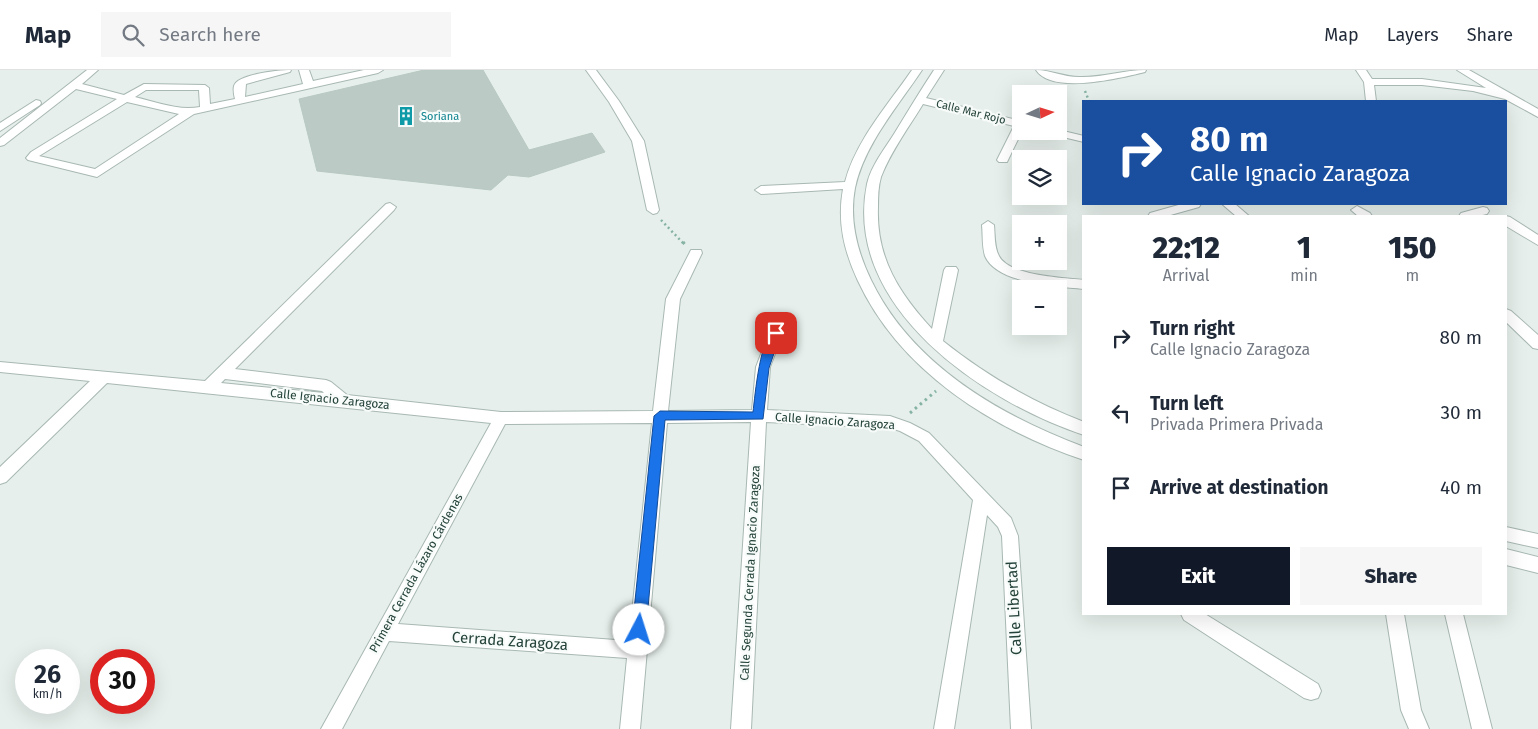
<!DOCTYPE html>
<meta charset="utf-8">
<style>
:root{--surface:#fff;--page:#f6f6f7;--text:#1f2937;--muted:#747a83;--line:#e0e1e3;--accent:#111827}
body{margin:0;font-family:"Fira Sans",sans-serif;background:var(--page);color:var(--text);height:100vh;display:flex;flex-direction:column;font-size:19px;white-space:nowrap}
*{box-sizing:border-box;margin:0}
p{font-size:16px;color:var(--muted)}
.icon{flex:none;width:28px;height:28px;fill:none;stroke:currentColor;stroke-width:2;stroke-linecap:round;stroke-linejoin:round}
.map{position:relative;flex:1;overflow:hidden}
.panel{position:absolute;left:1082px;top:145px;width:425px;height:400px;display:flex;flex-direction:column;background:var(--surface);border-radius:0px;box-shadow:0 5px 20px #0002}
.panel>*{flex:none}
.hud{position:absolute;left:1082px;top:30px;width:425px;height:105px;border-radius:0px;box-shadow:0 5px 20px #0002;background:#1a4fa0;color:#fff;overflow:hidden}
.needle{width:32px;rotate:86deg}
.tools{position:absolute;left:1012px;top:15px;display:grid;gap:10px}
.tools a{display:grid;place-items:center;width:55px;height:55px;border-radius:0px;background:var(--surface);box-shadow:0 5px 20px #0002;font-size:25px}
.speed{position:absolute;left:15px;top:579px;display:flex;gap:10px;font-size:25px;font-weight:700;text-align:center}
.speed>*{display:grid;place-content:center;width:65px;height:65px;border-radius:50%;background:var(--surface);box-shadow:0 5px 20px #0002;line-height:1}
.speed small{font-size:12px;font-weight:400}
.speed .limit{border:8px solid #d22;background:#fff;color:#111}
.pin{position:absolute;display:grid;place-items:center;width:42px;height:42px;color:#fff;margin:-21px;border-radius:10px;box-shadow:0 2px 8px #0006}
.me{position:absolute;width:55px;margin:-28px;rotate:5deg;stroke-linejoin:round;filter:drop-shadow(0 0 4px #0008)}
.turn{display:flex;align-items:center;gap:18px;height:105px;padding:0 25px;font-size:22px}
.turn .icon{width:65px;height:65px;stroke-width:2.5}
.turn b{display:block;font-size:35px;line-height:42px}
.eta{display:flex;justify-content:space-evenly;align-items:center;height:85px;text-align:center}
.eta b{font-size:30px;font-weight:800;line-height:35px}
.primary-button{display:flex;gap:10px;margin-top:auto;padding:10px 25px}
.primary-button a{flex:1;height:58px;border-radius:0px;background:var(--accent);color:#fff;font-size:20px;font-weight:800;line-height:58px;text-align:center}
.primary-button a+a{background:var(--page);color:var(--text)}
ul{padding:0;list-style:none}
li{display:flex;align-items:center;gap:15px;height:75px;padding:0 25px}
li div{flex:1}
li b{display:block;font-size:19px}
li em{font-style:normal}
header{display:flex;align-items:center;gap:30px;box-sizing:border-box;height:70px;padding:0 25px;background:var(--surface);border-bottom:1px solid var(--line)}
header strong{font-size:24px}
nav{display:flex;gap:28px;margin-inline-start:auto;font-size:18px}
.search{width:350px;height:45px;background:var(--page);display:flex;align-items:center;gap:12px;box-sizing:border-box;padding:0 18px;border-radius:0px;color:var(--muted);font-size:19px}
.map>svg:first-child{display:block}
.building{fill:#bbcac4;stroke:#b8c9c2}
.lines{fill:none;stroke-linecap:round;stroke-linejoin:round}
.minor-casing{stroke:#a8b8b2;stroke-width:2}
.path-far1{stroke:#86b3a5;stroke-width:2.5;stroke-dasharray:2 3;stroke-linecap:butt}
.path{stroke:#86b3a5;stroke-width:3;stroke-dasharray:2.5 4;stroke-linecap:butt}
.minor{fill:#fff;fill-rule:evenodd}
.route{fill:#1a73e8;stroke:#114b97}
.labels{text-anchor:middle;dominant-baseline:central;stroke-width:4.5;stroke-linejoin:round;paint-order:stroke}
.far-street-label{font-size:11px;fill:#24423a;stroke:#f7fbf9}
.far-culture-label{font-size:11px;fill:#0d838f;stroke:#f7fbf9;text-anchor:start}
.street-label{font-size:12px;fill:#24423a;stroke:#f7fbf9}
.near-street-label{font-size:15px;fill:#24423a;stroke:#f7fbf9}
</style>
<header>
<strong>Map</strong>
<div class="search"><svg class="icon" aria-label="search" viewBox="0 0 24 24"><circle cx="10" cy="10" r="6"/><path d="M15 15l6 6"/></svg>Search here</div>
<nav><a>Map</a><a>Layers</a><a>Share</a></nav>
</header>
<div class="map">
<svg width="1538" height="659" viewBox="0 0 1538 659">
<rect width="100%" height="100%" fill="#e6efeb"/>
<path class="building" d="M424,0H483L529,80L592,63L605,82L529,107L508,105L491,120L317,101L299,29Z"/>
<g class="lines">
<g class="minor-casing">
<path id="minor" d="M87,0H98L82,14L124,25L144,14L205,15L209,18L210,34L235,29C234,25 233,20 234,16C237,4 280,0 291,0L290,2L246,14L245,27L303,14L299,0H309L313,11L364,0H383L378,3L194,44L97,107L28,90L26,88L31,82L117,29L76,19L4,75L0,76V68ZM146,20H199L200,37C178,41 156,32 135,27ZM127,32L179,44L95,99L39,86Z
M586,0H596L619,31L644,71L659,140L657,143L653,144L647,140L632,71L609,32Z
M912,0H922C898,36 864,75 855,118C849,150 857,181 871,210C912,295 999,345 1084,377V390C992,359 900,301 858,211C844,181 837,152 843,119L761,124L755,120L761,116L845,112C856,70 888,35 912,0Z
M934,0H944L926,28L1021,51L1022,61L1007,92H999L997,90L1014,56L923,34C909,57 891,81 881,107C878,117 878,127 878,137C876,188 899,223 932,259L944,200L946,197H956L958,200L943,271C987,306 1032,332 1084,352V365C984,332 842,237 867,114C871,96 884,80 894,64C907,43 920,21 934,0Z
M1036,0C1050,0 1063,7 1079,7C1102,8 1123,0 1146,0L1145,2C1120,8 1052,25 1036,0Z
M1356,0H1366L1372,9H1422L1486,18L1457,0H1469L1538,39V47L1505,29L1473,21L1422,15H1374L1376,31H1366L1364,12Z
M36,30L40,31L41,33L40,35L0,61V53Z
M1059,60L1084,66V72L1046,63L1045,61H1059Z
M390,133L396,137L394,140L235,299L326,310L331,312L347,325L501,342L653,341L666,229L691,180H701L702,183L680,229L668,341L752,340L756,297L769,263L771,259H781L783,263L770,297L767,340L890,346L910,353L929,363L1011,448L1018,466L1031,659H1011L1002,466L998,457L987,445L954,659H934L973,430L919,371L900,361L890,358L766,352L751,659H731L751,352L667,353L640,659H620L627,588L389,571L342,659H321L491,353L107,313L6,412L0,414V397L90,311L0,302V292L205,311L386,134ZM225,309L322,321L324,323L221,313ZM652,353L629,571L398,554L505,354Z
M1182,134H1201L1199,137L1167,146H1148L1150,143Z
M1222,134H1235L1249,146H1236Z
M1357,136L1370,143L1372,146H1358L1351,140Z
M1483,137L1487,138L1489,141L1487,144L1478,146H1459L1461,143Z
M1505,146H1506L1510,147L1538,165V175L1506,156Z
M988,151L994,155C995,165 994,177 999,186C1009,206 1064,208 1084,210V219C1057,216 997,214 985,186C982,176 983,165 982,155Z
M1506,239L1511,241L1538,265V279L1533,278L1506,252Z
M1506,457L1538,464V478L1506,471Z
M1506,479L1538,487V503L1506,495Z
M1181,544H1205L1318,614L1321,621L1318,628L1311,630L1304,628L1184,550Z
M1386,544H1404L1421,640L1429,659H1409L1401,640Z
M1445,544H1463L1492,659H1472Z"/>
</g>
<path class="path-far1" d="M1085,21L1089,31
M661,150L684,174"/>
<path class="path" d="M683,172L686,176
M910,343L936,321"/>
<use href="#minor" class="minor"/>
</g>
<path class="route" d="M776,259L781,263L769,298L763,349L665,350L646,560L644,565L639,567L634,565L632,560L654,346L660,341L753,342C755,326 760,264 776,259Z"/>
<defs>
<g id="building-bare" transform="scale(1.5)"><path d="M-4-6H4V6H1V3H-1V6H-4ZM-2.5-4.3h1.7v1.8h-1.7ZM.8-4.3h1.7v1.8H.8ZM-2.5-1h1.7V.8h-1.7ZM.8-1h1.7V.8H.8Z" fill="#0f9aa8" stroke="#f7fbf9" stroke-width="2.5" paint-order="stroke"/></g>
</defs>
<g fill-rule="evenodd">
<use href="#building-bare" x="406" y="46"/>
</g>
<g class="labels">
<g class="far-street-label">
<text transform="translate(971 42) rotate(14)">Calle Mar Rojo</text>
</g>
<g class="far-culture-label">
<text x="421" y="46">Soriana</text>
</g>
<g class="street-label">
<text transform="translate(330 329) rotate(6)">Calle Ignacio Zaragoza</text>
<text transform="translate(835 351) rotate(4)">Calle Ignacio Zaragoza</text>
<text transform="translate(416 503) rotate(-61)">Primera Cerrada Lázaro Cárdenas</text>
<text transform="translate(750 503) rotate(-87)">Calle Segunda Cerrada Ignacio Zaragoza</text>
</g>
<g class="near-street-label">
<text transform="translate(1014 538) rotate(-93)">Calle Libertad</text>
<text transform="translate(510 571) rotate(4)">Cerrada Zaragoza</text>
</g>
</g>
</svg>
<div class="tools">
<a><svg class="needle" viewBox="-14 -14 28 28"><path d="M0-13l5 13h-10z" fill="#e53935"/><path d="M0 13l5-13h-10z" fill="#747a83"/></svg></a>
<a><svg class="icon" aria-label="layers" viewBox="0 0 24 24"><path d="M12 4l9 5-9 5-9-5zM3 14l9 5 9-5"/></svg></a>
<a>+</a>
<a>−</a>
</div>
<div class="speed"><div>26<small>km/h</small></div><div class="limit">30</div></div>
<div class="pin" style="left:776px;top:263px;background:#d93025"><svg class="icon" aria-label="arrive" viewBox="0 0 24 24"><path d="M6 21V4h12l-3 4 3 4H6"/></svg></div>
<svg class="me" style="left:639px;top:560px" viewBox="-20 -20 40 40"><circle r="19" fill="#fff"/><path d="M0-13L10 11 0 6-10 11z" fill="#1a73e8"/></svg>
<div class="hud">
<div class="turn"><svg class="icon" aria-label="right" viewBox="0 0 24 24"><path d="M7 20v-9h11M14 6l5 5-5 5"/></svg><div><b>80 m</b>Calle Ignacio Zaragoza</div></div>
</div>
<section class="panel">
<div class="eta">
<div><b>22:12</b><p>Arrival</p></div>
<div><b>1</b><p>min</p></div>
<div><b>150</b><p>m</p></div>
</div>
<ul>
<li><svg class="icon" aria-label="right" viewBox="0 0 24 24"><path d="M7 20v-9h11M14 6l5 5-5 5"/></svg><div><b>Turn right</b><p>Calle Ignacio Zaragoza</p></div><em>80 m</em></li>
<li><svg class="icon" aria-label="left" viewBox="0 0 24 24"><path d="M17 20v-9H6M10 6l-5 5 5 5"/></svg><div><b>Turn left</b><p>Privada Primera Privada</p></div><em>30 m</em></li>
<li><svg class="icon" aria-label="arrive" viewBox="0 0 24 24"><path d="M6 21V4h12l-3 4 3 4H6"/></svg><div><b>Arrive at destination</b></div><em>40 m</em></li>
</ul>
<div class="primary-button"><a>Exit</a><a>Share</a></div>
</section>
</div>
